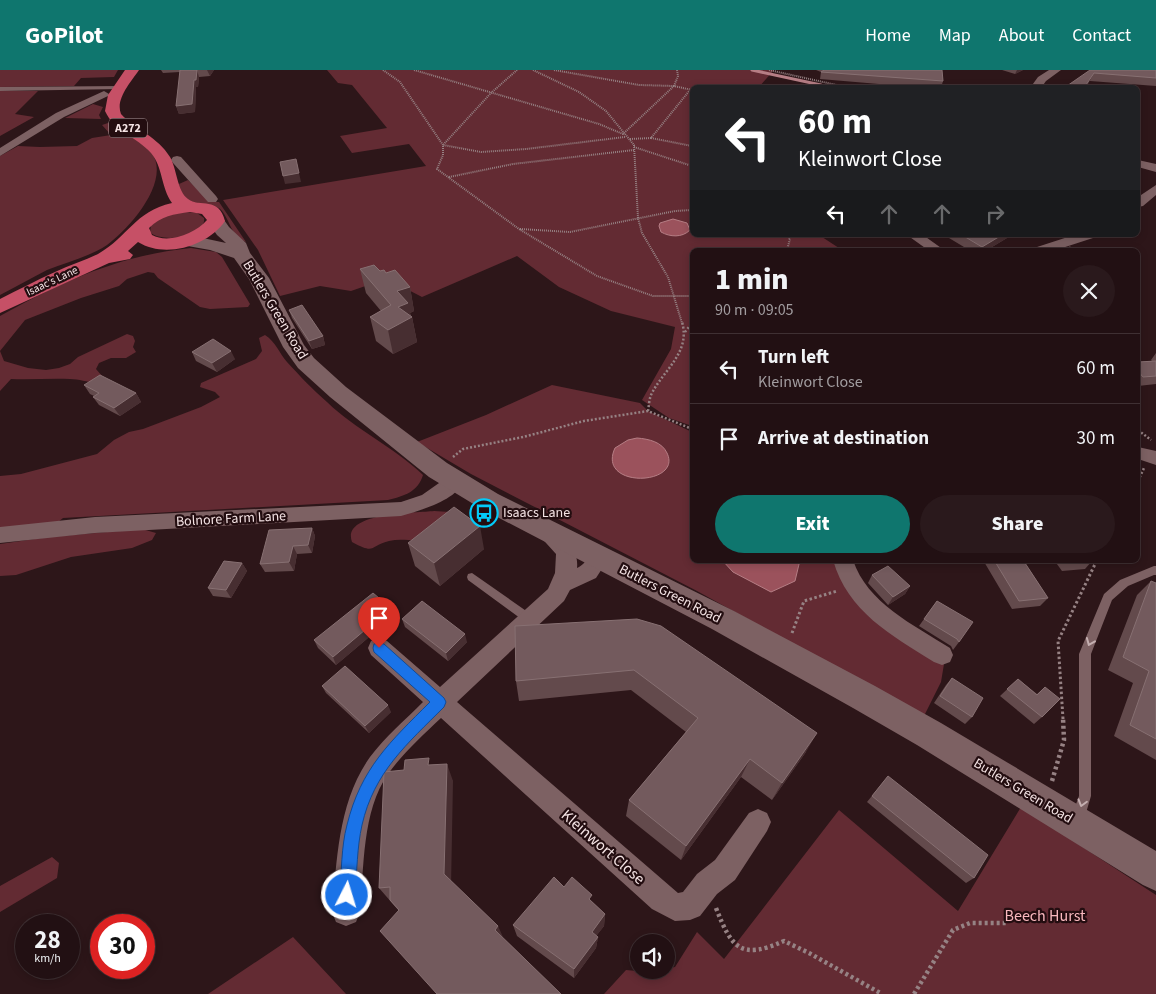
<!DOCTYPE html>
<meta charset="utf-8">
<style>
:root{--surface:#221013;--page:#2a191c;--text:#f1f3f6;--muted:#a29da0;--line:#3f3033;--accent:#0f766e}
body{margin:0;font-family:"Source Sans 3",sans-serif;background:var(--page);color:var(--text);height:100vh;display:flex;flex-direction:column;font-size:19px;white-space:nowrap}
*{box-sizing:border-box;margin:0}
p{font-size:16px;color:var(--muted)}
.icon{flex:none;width:28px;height:28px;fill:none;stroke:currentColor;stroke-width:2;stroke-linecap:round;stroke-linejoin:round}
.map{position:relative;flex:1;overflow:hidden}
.panel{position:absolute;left:690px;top:178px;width:450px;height:315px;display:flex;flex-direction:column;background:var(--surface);border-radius:8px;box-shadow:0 2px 8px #0003,0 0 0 1px var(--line)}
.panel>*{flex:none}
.top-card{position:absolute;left:690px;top:15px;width:450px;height:152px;border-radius:8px;box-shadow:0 2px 8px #0003,0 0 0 1px var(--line);background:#202124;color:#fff;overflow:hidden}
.fabs{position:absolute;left:630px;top:864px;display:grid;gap:10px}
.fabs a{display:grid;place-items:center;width:45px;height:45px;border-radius:50%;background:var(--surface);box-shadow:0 2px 8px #0003,0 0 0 1px var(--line);font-size:25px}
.speed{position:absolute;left:15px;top:844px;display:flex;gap:10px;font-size:25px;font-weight:700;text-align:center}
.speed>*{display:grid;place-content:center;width:65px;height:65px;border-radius:50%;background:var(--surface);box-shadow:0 2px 8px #0003,0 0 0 1px var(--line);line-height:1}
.speed small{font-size:12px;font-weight:400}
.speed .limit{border:8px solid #d22;background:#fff;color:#111}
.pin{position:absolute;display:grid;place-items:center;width:42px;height:42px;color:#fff;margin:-51px -21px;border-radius:50% 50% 50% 0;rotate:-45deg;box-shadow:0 0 5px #0007}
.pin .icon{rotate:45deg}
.me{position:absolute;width:55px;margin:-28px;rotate:5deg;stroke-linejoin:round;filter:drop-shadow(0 0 4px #0008)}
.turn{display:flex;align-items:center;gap:18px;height:105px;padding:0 25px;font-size:22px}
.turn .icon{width:65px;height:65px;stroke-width:2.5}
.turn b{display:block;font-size:35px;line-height:42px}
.lanes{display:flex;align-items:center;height:48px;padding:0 25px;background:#0003;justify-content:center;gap:25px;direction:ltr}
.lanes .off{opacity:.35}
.round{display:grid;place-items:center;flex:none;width:52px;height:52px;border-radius:26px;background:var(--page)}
.headline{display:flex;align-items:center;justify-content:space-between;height:85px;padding:0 25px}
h1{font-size:30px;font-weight:800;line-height:38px}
.action{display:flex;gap:10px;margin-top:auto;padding:10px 25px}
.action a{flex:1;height:58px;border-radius:30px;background:var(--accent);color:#fff;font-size:20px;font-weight:800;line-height:58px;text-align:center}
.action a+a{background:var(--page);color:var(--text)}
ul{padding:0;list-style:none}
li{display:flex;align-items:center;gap:15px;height:70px;padding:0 25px;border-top:1px solid var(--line)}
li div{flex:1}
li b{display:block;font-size:19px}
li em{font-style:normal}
header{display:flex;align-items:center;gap:30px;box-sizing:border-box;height:70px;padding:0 25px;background:var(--accent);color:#fff}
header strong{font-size:24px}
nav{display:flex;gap:28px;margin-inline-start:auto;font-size:18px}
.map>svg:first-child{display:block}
.green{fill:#632b33}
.water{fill:#9b525c;stroke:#b67e85}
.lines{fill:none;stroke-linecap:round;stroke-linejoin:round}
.stream{stroke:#b67e85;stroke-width:3}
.path-far3{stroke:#968284;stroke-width:2;stroke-dasharray:1 1;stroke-linecap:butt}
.path-far2{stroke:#968284;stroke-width:2.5;stroke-dasharray:2 2;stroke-linecap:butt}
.path-far1{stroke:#968284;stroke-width:3;stroke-dasharray:2.5 2.5;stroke-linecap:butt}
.path{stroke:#968284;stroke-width:4.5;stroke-dasharray:3 3;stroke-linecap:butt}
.service{fill:#7d6163;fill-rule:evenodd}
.minor{fill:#7d6163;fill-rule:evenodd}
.secondary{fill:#7d6163;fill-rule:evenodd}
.trunk{fill:#c65066;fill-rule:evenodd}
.wall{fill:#634a4c}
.shaded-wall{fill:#472e31}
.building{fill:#735a5d;stroke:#877072}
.oneway{stroke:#c4afb0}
.route{fill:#1a73e8;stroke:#114b97}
.labels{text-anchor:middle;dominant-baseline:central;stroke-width:4.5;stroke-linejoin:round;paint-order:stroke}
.far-street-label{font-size:11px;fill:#f4e3e4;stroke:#230d10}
.shield{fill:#230d10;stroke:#b5a3a4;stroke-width:1}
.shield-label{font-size:12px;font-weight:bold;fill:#f4e3e4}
.street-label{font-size:14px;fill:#f4e3e4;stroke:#230d10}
.poi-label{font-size:14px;fill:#f4e3e4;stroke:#230d10;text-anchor:start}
.near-street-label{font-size:16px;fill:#f4e3e4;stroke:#230d10}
.near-park-label{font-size:16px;fill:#f9b8be;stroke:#230d10}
</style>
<header>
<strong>GoPilot</strong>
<nav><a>Home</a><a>Map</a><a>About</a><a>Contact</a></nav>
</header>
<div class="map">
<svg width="1156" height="924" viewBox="0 0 1156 924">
<rect width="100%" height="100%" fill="#2d1619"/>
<path class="green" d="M0,0H118L114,7L81,8L74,16L0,17Z
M327,0H774L759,17L692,18V165H819L842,180H692V356L669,348L642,330L671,279L675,257L611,241L559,217L517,186L422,227L395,213L377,212L351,221L320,216L280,226L258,180L223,130L426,96L409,74L352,83L340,66L387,58L352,15L338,13Z
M0,21H38L15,44L34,47L0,66Z
M93,34L103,37L99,45L101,49L65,48Z
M108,53C122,61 143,69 152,83C171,112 129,159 107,175C89,187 67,192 47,200C31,208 16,217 0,225V86L18,76L40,77L77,76L92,68L111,65L102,55Z
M188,110L210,132H219L246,172C229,165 230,147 219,138L186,130L180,123L179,114Z
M184,142L197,143L204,148C207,167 162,174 150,162L151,155L164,146Z
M191,178L216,182L222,187L250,234L248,237L210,239L200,237L158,208L154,203L148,202L127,209L119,216L81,228L25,250L0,281L4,291L28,298L46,300L59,298L70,294L78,287L127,264L133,266L135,271L133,277L136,282L126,288H111L99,293L96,299L102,306L101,312C90,314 81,309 70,309C50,308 31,310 11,309L0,321V246C61,212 120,185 191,178Z
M265,265C276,272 279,283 287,292C300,306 312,319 327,332C356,360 394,377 423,405C418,422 404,426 388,430L63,448L58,452L0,459V406L21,404L97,384L114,370L129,362L143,359L201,337L220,327L215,322L200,317L201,313L256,289L262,281L259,268Z
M552,315L640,333L648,341L692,362V490H836L944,594L941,612L924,646L697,521L471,404L417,372L486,345Z
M434,441L450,442L417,471C407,470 398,469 389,471C369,476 376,485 352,472C341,442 415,443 434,441Z
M142,459L156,463L152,470L132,478L71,487L16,505L0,506V474L49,467Z
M1021,737L1156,825V924H604L626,900L648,902L675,897L697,862L724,889L839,740L958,841Z
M52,787L59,793L57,808L0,842V816Z
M293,867L346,924H208Z"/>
<path class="water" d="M673,149L687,153L690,160C682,168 670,167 661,162L659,156L660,153Z
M637,368C649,369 662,372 667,383C683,416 596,419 615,378L628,370Z
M722,490H800L795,511L771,522L733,502Z"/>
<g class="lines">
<path class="stream" d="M752,0L821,15"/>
<path class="path-far3" d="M383,0L400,12L443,75V85L437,99L519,159L597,206L653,226H692
M414,0L599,54L623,64L674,16
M517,0L491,23L443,75L481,82L526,79L625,67
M533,0L579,22L606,41L634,75L638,148L642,163L668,207L682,253
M554,0L639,15L674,16
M677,0L678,6L674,16L692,20
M769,0L850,18
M651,68L692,76
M630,69L651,68L690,20
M634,77L692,96
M449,107L513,94L634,80
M520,159L570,162L675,141L692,140
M787,180L790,169L788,165"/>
<path class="path-far2" d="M685,262L692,253
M648,341C649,336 649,330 651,325C663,300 691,283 682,252
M1138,360L1151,370
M453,387L463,379L523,367L584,351L648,341L692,359
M1138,411L1144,398"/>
<path class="path-far1" d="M792,563L804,531L837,521
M1063,649L1058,571L1097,490"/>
<path class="path" d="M1052,711L1064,670L1063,648
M716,838C732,879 741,890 784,871L809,883L882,924
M914,924L953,860L970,853H1008"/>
<path class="service" d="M123,16L121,19L0,21V17Z
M1154,496H1156V505H1154L1128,516L1112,530L1091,584V726L1083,753L1078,755L1073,753L1071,748L1079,726V584L1104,524L1120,510Z
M472,503L532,545L533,548L532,551L528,553L524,551L468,510L467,507L468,504Z"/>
<path class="minor" d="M1049,0H1061L1046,11L1041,18H1030L1038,7Z
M104,21L109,24L108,26L64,47L0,86V78L56,43Z
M177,86L181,87L216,126L218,129L216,132H208L173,93L171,90L173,87Z
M1138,90L1156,94V102L1138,97Z
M1156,115V125L1143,136L1138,137V127Z
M907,165H923L944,180H928Z
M1074,165H1095L1093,168L1056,180H1035L1037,177Z
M1138,377L1156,381V395L1138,389Z
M456,404L463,406L465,411C454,431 422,440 401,446L95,463L0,473V457L95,447L401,432L422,425L449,406Z
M547,455C565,461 579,479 577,498C591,492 587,476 606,482L609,488L596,508L570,520L564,531L457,632L678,823L683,822L697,804L715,790L749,743L758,739L767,743L771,752L767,761L735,810L717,824L700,846L690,850L675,851L652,839L441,648C422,666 403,683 388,704C362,741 364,798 360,842L356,852L346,856L336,852L332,842C337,790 338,732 370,687C385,667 405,650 423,632L371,585L368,578L371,571L379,568L387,571L440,617L548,519L555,503L556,484L537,463L540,457Z
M833,490H853C867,533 914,555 950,578L953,585L950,592L942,595L934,592C891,565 848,542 833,490Z"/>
<path class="secondary" d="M216,146L222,147L229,157L246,173L250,183L269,208L304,275L314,288L346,317L447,393L498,424L734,541L875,616L941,653L1156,781V821L1143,815L917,675L853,638L712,559L480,438L429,407L330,327L298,298L283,277L249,209L234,188L210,180L182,175L180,171L182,167L189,165L226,173L217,165L207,151L210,147Z"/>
<path class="trunk" d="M125,0H139C131,12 115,29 121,44C136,60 158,67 170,87C177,99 177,121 188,129C200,138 219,126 225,151C208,176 165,189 138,172L128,181L133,185L130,189L109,193L0,243V229C18,220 37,210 55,202C69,195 84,191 98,184C129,166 134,142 172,133C161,118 163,97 151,83C137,67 114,61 105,41L108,25ZM190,142L202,144L207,150C195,164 168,174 152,165L149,158C161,146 174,144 190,142Z"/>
</g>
<path class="wall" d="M161,0H214L210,6L199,7L198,17H196L195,42L179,44L176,36L180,2L163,3Z
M816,0H942L943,11L941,18H926L820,9L821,2Z
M1002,0H1023L1015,4Z
M1090,0H1156V16L1090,11Z
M944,165H1012L987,180H969Z
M1017,165H1026L1022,167Z
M360,199L386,203L410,217L414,241L410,243L411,246L412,247L417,272L393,284L376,271L370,247L381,241L366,223Z
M289,240L323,266L325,275L312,279L292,248Z
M192,282L235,289L217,302L196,291Z
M1156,283V314L1138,316V292L1152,291L1151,290Z
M84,315L136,323L141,332L120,346L99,335L93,327L94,326L90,324Z
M312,458L315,466L312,483L297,484L294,501L265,502L260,494Z
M408,473L484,479L440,516L415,496Z
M927,490H941L928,491Z
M983,490H1023L1048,528L1040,536L1012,539Z
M1054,490H1092V491L1085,499L1062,501Z
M242,493L247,501L231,528L213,526L208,518Z
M872,505L910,516L905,524L888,535L868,513Z
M1151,511L1156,513V690L1114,666L1133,613L1108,600L1137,525Z
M937,531L959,572L953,580L951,576L919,556Z
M394,546L336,595L318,578L314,570Z
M402,549L467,572L448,591L405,557Z
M637,549L806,682L772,730L741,707L681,790L626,746L629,730L686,662L631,620L519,631L516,611Z
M952,608L972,647L965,654L934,633L946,615Z
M1018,609L1037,624L1045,617L1042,647L1034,654L1000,626Z
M322,616L391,642L369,663L326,623Z
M432,695L453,711L399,841L379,818L404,700Z
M888,706L974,808L966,813L867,732Z
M564,817L592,832L605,844L604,856L596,866L598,867L596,878L574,908L517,866L513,855Z"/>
<path class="shaded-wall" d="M197,0L199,7L198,17H196L195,42L179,44L176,36Z
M207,0H214L210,6Z
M1017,0H1023L1015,4Z
M1094,3L1086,18H1084Z
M296,89L301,112L285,114L283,106Z
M1002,165H1012L987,180H980L982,177Z
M410,217L414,241L410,243L411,248L412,247L417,272L393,284L388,260L398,237L397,221Z
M323,266L325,275L312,279L309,271Z
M231,281L235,289L217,302L212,293Z
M136,323L141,332L120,346L114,338Z
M480,456L484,479L440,516L434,493Z
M312,458L315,466L312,483L308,475Z
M293,476L297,484L294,501L289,492Z
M242,493L247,501L231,528L226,520Z
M910,516L905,524L888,535L893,527Z
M391,538L394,546L336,595L333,587Z
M465,564L467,572L448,591L446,583Z
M388,635L391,642L369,663L365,656Z
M817,663L806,682L772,730L782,713Z
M750,689L741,707L681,790L686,776Z
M447,694L453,711L451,817L444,804Z
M605,844L604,856L591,873L592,862Z
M498,856L503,867L495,860Z
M598,867L596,878L574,908V899Z"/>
<path class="building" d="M180,0H197L196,10H194L192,34L176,36Z
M824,0H942L943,11L821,2Z
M1090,0H1156V8L1094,3L1084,18H1064Z
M296,89L299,103L283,106L280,92Z
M962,165H1002L982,177Z
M1070,177L1075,180H1060Z
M374,195L380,201L384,200L386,203L395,200L410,217L397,221L408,233L398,237L412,247L388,260L370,247L391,235L360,199Z
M302,235L323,266L309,271L289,240Z
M213,269L231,281L212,293L192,282Z
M1156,291V306L1143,307L1138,301V292Z
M100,305L136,323L114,338L93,327L99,323L84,315Z
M454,437L480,456L434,493L408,473Z
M312,458L308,475L293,476L289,492L260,494L269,460Z
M994,490H1023L1048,528L1019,531Z
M1067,490H1092V491L1069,493Z
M224,491L242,493L226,520L208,518Z
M888,496L910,516L893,527L872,505Z
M1151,511L1156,513V669L1130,655L1149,601L1123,587Z
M373,523L391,538L333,587L314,570Z
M422,531L465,564L446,583L402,549Z
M937,531L973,552L959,572L957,569L924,549Z
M637,549L661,556L817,663L782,713L750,689L686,776L629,730L698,648L634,600L516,611L515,556Z
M345,596L388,635L365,656L322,616Z
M952,608L983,628L972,647L940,626Z
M1018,609L1037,625L1045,617L1060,629L1042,647L1007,619Z
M429,688L428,695L447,694L444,804L498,856L495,860L561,924H437L380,861L399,840L390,830V817L379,818L384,702L404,700L405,690Z
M888,706L988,785L974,808L872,726Z
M554,807L564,817L572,807L592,825L589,829L605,844L592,862L598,867L574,899L513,855Z"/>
<defs><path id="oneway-chevron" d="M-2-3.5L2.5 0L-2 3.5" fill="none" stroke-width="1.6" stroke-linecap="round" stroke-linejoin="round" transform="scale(1.25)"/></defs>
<g class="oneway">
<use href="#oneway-chevron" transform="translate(1090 572) rotate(112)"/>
<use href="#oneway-chevron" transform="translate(1082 733) rotate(106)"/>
</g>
<path class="route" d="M379,573L384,574L444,628L446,632L444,637C407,674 374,702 362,755C357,777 357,802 355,825L353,831L347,833L342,831L339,825C342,802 341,777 347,755C361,698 390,672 430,632L374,582L373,578L374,574Z"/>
<defs>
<g id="bus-ring" transform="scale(1.4375)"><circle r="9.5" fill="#230d10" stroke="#03cbf9" stroke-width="1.5"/><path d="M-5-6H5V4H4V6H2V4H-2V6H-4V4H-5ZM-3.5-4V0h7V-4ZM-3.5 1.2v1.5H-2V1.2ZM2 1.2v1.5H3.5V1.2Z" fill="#03cbf9"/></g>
</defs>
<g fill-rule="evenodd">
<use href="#bus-ring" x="484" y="443"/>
</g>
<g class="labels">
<g class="far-street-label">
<text transform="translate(52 211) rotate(-25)">Isaac's Lane</text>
</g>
<rect class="shield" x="109" y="48.5" width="38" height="19" rx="4"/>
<g class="shield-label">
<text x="128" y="58">A272</text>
</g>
<g class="street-label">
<text transform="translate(275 240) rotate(59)">Butlers Green Road</text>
<text transform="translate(231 449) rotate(-3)">Bolnore Farm Lane</text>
<text transform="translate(670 524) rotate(27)">Butlers Green Road</text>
<text transform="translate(1023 721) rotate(31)">Butlers Green Road</text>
</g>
<g class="poi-label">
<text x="503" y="443">Isaacs Lane</text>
</g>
<g class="near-street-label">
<text transform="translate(603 777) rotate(41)">Kleinwort Close</text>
</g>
<g class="near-park-label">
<text x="1045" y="846">Beech Hurst</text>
</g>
</g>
</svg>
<div class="fabs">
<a><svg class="icon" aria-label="sound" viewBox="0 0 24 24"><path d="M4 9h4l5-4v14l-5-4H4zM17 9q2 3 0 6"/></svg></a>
</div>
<div class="speed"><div>28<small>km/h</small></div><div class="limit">30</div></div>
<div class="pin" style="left:379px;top:578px;background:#d93025"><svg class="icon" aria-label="arrive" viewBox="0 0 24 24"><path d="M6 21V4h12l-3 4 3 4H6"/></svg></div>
<svg class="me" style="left:347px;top:825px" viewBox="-20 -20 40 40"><circle r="17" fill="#1a73e8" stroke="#fff" stroke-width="3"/><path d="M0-11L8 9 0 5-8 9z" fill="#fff"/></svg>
<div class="top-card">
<div class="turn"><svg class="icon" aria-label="left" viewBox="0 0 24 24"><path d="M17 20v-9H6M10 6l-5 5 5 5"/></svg><div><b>60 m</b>Kleinwort Close</div></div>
<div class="lanes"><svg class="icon" aria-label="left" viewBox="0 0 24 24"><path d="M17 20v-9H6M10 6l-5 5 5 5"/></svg><svg class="icon off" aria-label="ahead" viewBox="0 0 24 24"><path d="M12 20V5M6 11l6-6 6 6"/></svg><svg class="icon off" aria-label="ahead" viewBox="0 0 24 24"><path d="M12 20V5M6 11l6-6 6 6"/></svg><svg class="icon off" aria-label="right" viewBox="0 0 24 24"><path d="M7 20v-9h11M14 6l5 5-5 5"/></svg></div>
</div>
<section class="panel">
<div class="headline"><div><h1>1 min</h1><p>90 m · 09:05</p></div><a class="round"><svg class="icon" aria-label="close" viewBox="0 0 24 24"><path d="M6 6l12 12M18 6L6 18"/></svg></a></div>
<ul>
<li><svg class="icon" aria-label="left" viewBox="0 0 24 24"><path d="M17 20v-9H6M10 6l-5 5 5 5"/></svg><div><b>Turn left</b><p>Kleinwort Close</p></div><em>60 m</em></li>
<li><svg class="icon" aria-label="arrive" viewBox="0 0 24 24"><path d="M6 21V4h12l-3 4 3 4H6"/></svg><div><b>Arrive at destination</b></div><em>30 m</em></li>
</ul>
<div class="action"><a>Exit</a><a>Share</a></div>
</section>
</div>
